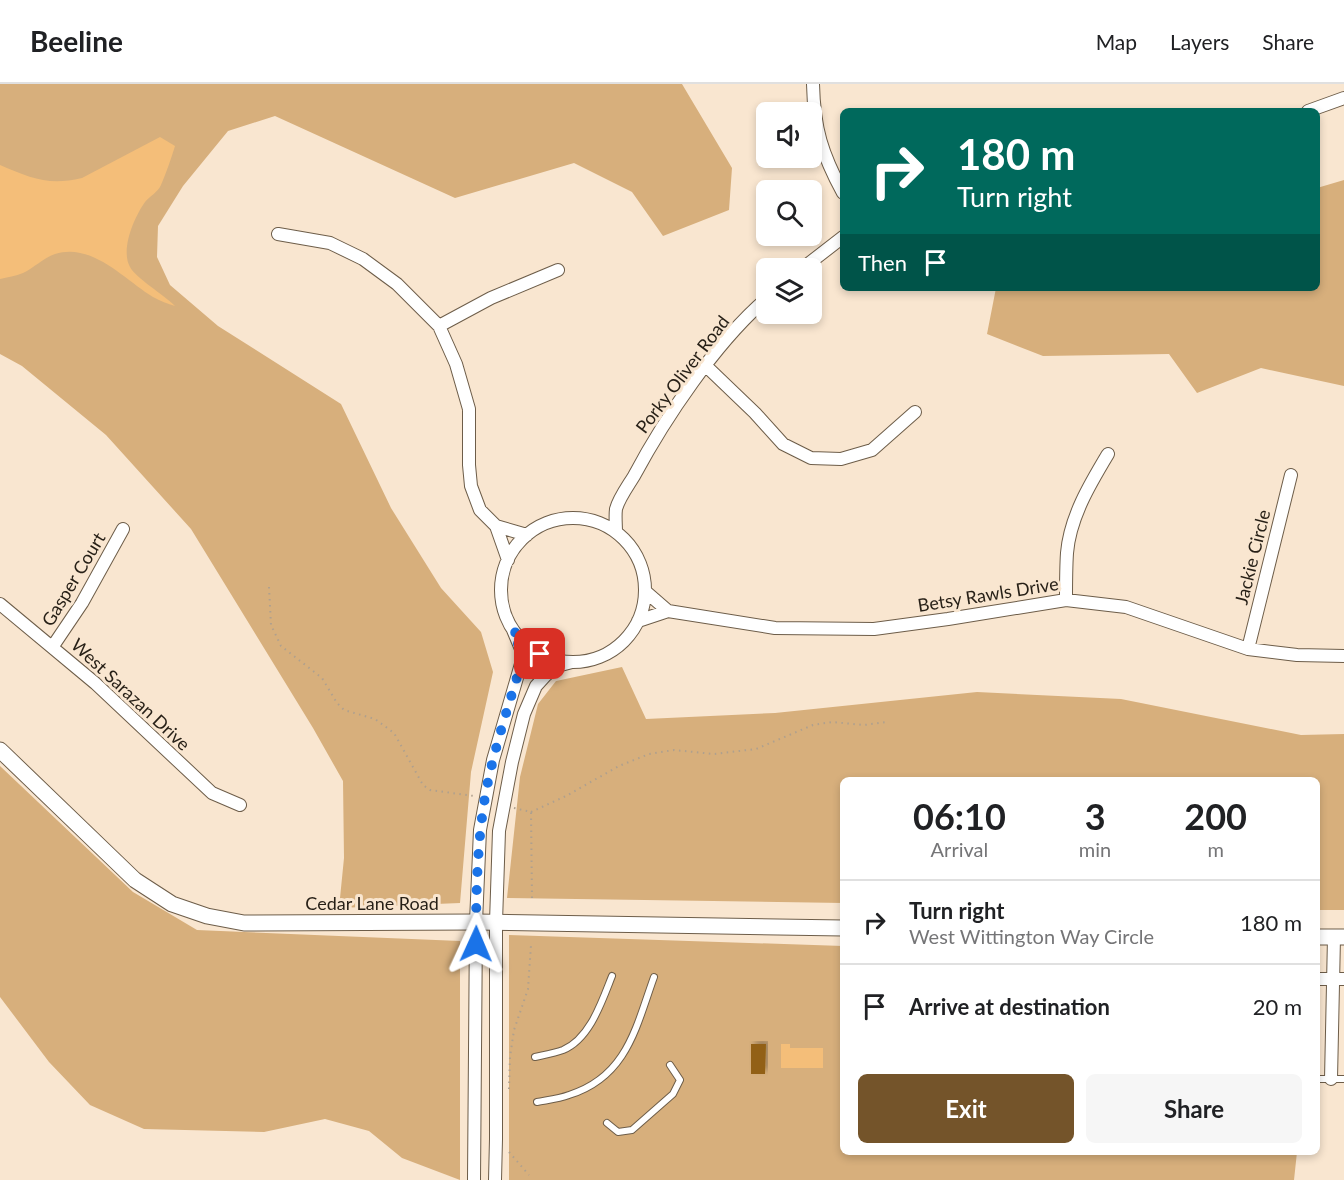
<!DOCTYPE html>
<style>
:root{--surface:#fff;--page:#f6f6f6;--text:#202124;--muted:#757577;--line:#e0e0e0;--accent:#74542a}
body{margin:0;font-family:Lato,sans-serif;background:var(--page);color:var(--text);height:100vh;display:flex;flex-direction:column;font-size:22px;white-space:nowrap}
*{box-sizing:border-box;margin:0}
p{font-size:20px;color:var(--muted)}
.icon{flex:none;width:33px;height:33px;fill:none;stroke:currentColor;stroke-width:2;stroke-linecap:round;stroke-linejoin:round}
.map{position:relative;flex:1;overflow:hidden}
.side{position:absolute;left:840px;top:693px;width:480px;height:378px;display:flex;flex-direction:column;background:var(--surface);border-radius:9px;box-shadow:0 3px 9px #0003}
.side>*{flex:none}
.top-card{position:absolute;left:840px;top:24px;width:480px;height:183px;border-radius:9px;box-shadow:0 3px 9px #0003;background:#00695c;color:#fff;overflow:hidden}
.buttons{position:absolute;left:756px;top:18px;display:grid;gap:12px}
.buttons a{display:grid;place-items:center;width:66px;height:66px;border-radius:9px;background:var(--surface);box-shadow:0 3px 9px #0003;font-size:30px}
.pin{position:absolute;display:grid;place-items:center;width:51px;height:51px;color:#fff;margin:-26px;border-radius:12px;box-shadow:0 3px 9px #0006}
.me{position:absolute;width:66px;margin:-33px;rotate:1deg;stroke-linejoin:round;filter:drop-shadow(0 0 4px #0008)}
.turn{display:flex;align-items:center;gap:21px;height:126px;padding:0 18px;font-size:27px}
.turn .icon{width:78px;height:78px;stroke-width:2.5}
.turn b{display:block;font-size:42px;line-height:51px}
.then{display:flex;align-items:center;height:57px;padding:0 18px;background:#0003;gap:12px;font-size:22px}
.eta{display:flex;justify-content:space-evenly;align-items:center;height:102px;text-align:center}
.eta b{font-size:36px;font-weight:700;line-height:42px}
.action{display:flex;gap:12px;margin-top:auto;padding:12px 18px}
.action a{flex:1;height:69px;border-radius:9px;background:var(--accent);color:#fff;font-size:24px;font-weight:700;line-height:69px;text-align:center}
.action a+a{background:var(--page);color:var(--text)}
ul{padding:0;list-style:none}
li{display:flex;align-items:center;gap:18px;height:84px;padding:0 18px;border-top:2px solid var(--line)}
li div{flex:1}
li b{display:block;font-size:22px}
li em{font-style:normal}
header{display:flex;align-items:center;gap:36px;box-sizing:border-box;height:84px;padding:0 30px;background:var(--surface);border-bottom:2px solid var(--line)}
header strong{font-size:28px}
nav{display:flex;gap:33px;margin-inline-start:auto;font-size:21px}
.map>svg:first-child{display:block}
.green{fill:#d7af7c}
.water{fill:#f4be79}
.building{fill:#926114;filter:url(#shadow)}
.lines{fill:none;stroke-linecap:round;stroke-linejoin:round}
.service-casing{stroke:#6d5d49;stroke-width:8}
.minor-casing{stroke:#6d5d49;stroke-width:14}
.tertiary-casing{stroke:#6d5d49;stroke-width:17}
.path{stroke:#afa08e;stroke-width:2;stroke-dasharray:1.5 4.5;stroke-linecap:butt}
.service{stroke:#fff;stroke-width:6}
.minor{stroke:#fff;stroke-width:12}
.tertiary{stroke:#fff;stroke-width:15}
.route{stroke:#1a73e8;stroke-width:10;stroke-dasharray:0 18}
.labels{text-anchor:middle;dominant-baseline:central;stroke-width:6;stroke-linejoin:round;paint-order:stroke}
.street-label{font-size:18px;fill:#261f16;stroke:#f9e6d0}
</style>
<header>
<strong>Beeline</strong>
<nav><a>Map</a><a>Layers</a><a>Share</a></nav>
</header>
<div class="map">
<svg width="1344" height="1096" viewBox="0 0 1344 1096">
<defs>
<filter id="shadow"><feDropShadow dx="4" dy="-4" stdDeviation="3" flood-color="#0004"/></filter>
</defs>
<rect width="100%" height="100%" fill="#f9e6d0"/>
<path class="green" d="M0,0H682L732,84L729,126L663,152L632,108L574,79L455,114L275,32L228,47L183,102L158,142L157,173L170,201L218,242L341,320L391,424L441,504L481,548L493,588L471,688L460,819L339,824L344,774L343,697L313,644L191,445L106,351L22,282L0,270Z
M1344,96V302L1261,284L1197,309L1169,270L1043,272L987,250L996,204H1317V104Z
M622,583L646,635L775,629L977,608L1121,615L1301,651L1344,650V826H1317V696H843V819L507,814L520,693L538,620L556,597Z
M0,682L133,808L197,846L460,857V1096L402,1074L369,1047L325,1035L264,1048L144,1045L90,1021L49,978L0,913Z
M509,851L843,862V1068H1297L1294,1096H509Z"/>
<path class="water" d="M160,53L175,62C171,75 166,89 161,101C158,108 150,112 145,118C135,132 120,165 130,183C136,194 164,211 175,222C168,220 160,217 153,213C125,196 92,158 55,170C43,174 34,184 23,189C16,192 7,193 0,195V81C31,94 48,102 82,94Z
M781,960H790V964H823V984H781Z"/>
<path class="building" d="M751,960H766L765,990H751Z"/>
<g class="lines">
<g class="service-casing">
<path id="service" d="M535,973C544,971 555,969 563,966C590,955 602,917 612,892
M1317,995H1344
M537,1018C547,1016 558,1015 569,1011C627,993 636,943 654,893
M607,1039L618,1048L632,1046L673,1010L680,996L670,981"/>
</g>
<g class="minor-casing">
<path id="minor" d="M813,0C814,45 822,70 843,109
M1308,27L1344,14
M278,150L330,159L363,175L397,200L439,242L456,280L469,325V381L471,402L480,426L496,442L508,476
M803,184L843,153
M439,242L491,214L558,186
M706,282L755,329L783,360L811,374L841,375L872,366L915,328
M501 506a72 72 0 1 1 144 0a72 72 0 1 1-144 0Z
M496,442L527,451
M616,448C616,441 615,432 616,425C619,414 628,402 634,392C665,334 716,258 766,215
M645,507L668,527
M1066,516C1066,500 1066,484 1067,469C1070,433 1090,400 1108,370
M0,520L95,599L212,709L240,721
M638,537L668,527L775,544L874,545L948,535L1066,516L1126,523L1248,565L1297,571L1344,572
M53,562L82,519L123,445
M1248,565L1291,391
M1317,895H1344
M1331,995L1334,853
M474,1096L476,838L480,746L493,676L521,580V565L513,546
M495,1096L496,1055V838L499,747L512,678L524,630L536,602L546,591L557,582L572,578"/>
</g>
<g class="tertiary-casing">
<path id="tertiary" d="M0,666L135,796L172,820L207,832L244,839L476,838L843,844
M1317,853H1344"/>
</g>
<path class="path" d="M269,503L271,541L281,562L322,594L337,619L344,626L375,635L394,649L423,701L430,706L474,712
M514,724L531,728L532,815
M531,728L566,712L619,682L649,670L674,666L714,670L756,665L813,641L832,638L864,641L887,638
M509,1005L510,973L514,946L528,905L531,861
M509,1068L529,1091"/>
<use href="#service" class="service"/>
<use href="#minor" class="minor"/>
<use href="#tertiary" class="tertiary"/>
</g>
<g class="lines">
<path class="route" d="M476,860C476,811 477,761 485,713C493,668 508,624 521,580L520,565L513,546L526,561L540,570"/>
</g>
<g class="labels">
<g class="street-label">
<text transform="translate(682 290) rotate(-53)">Porky Oliver Road</text>
<text transform="translate(1252 473) rotate(-76)">Jackie Circle</text>
<text transform="translate(73 495) rotate(-59)">Gasper Court</text>
<text transform="translate(988 510) rotate(-9)">Betsy Rawls Drive</text>
<text transform="translate(131 610) rotate(43)">West Sarazan Drive</text>
<text x="372" y="819">Cedar Lane Road</text>
</g>
</g>
</svg>
<div class="buttons">
<a><svg class="icon" aria-label="sound" viewBox="0 0 24 24"><path d="M4 9h4l5-4v14l-5-4H4zM17 9q2 3 0 6"/></svg></a>
<a><svg class="icon" aria-label="search" viewBox="0 0 24 24"><circle cx="10" cy="10" r="6"/><path d="M15 15l6 6"/></svg></a>
<a><svg class="icon" aria-label="layers" viewBox="0 0 24 24"><path d="M12 4l9 5-9 5-9-5zM3 14l9 5 9-5"/></svg></a>
</div>
<div class="pin" style="left:540px;top:570px;background:#d93025"><svg class="icon" aria-label="arrive" viewBox="0 0 24 24"><path d="M6 21V4h12l-3 4 3 4H6"/></svg></div>
<svg class="me" style="left:476px;top:860px" viewBox="-20 -20 40 40"><path d="M0-17L14 15 0 8-14 15z" fill="#1a73e8" stroke="#fff" stroke-width="4"/></svg>
<div class="top-card">
<div class="turn"><svg class="icon" aria-label="right" viewBox="0 0 24 24"><path d="M7 20v-9h11M14 6l5 5-5 5"/></svg><div><b>180 m</b>Turn right</div></div>
<div class="then">Then<svg class="icon" aria-label="arrive" viewBox="0 0 24 24"><path d="M6 21V4h12l-3 4 3 4H6"/></svg></div>
</div>
<section class="side">
<div class="eta">
<div><b>06:10</b><p>Arrival</p></div>
<div><b>3</b><p>min</p></div>
<div><b>200</b><p>m</p></div>
</div>
<ul>
<li><svg class="icon" aria-label="right" viewBox="0 0 24 24"><path d="M7 20v-9h11M14 6l5 5-5 5"/></svg><div><b>Turn right</b><p>West Wittington Way Circle</p></div><em>180 m</em></li>
<li><svg class="icon" aria-label="arrive" viewBox="0 0 24 24"><path d="M6 21V4h12l-3 4 3 4H6"/></svg><div><b>Arrive at destination</b></div><em>20 m</em></li>
</ul>
<div class="action"><a>Exit</a><a>Share</a></div>
</section>
</div>
